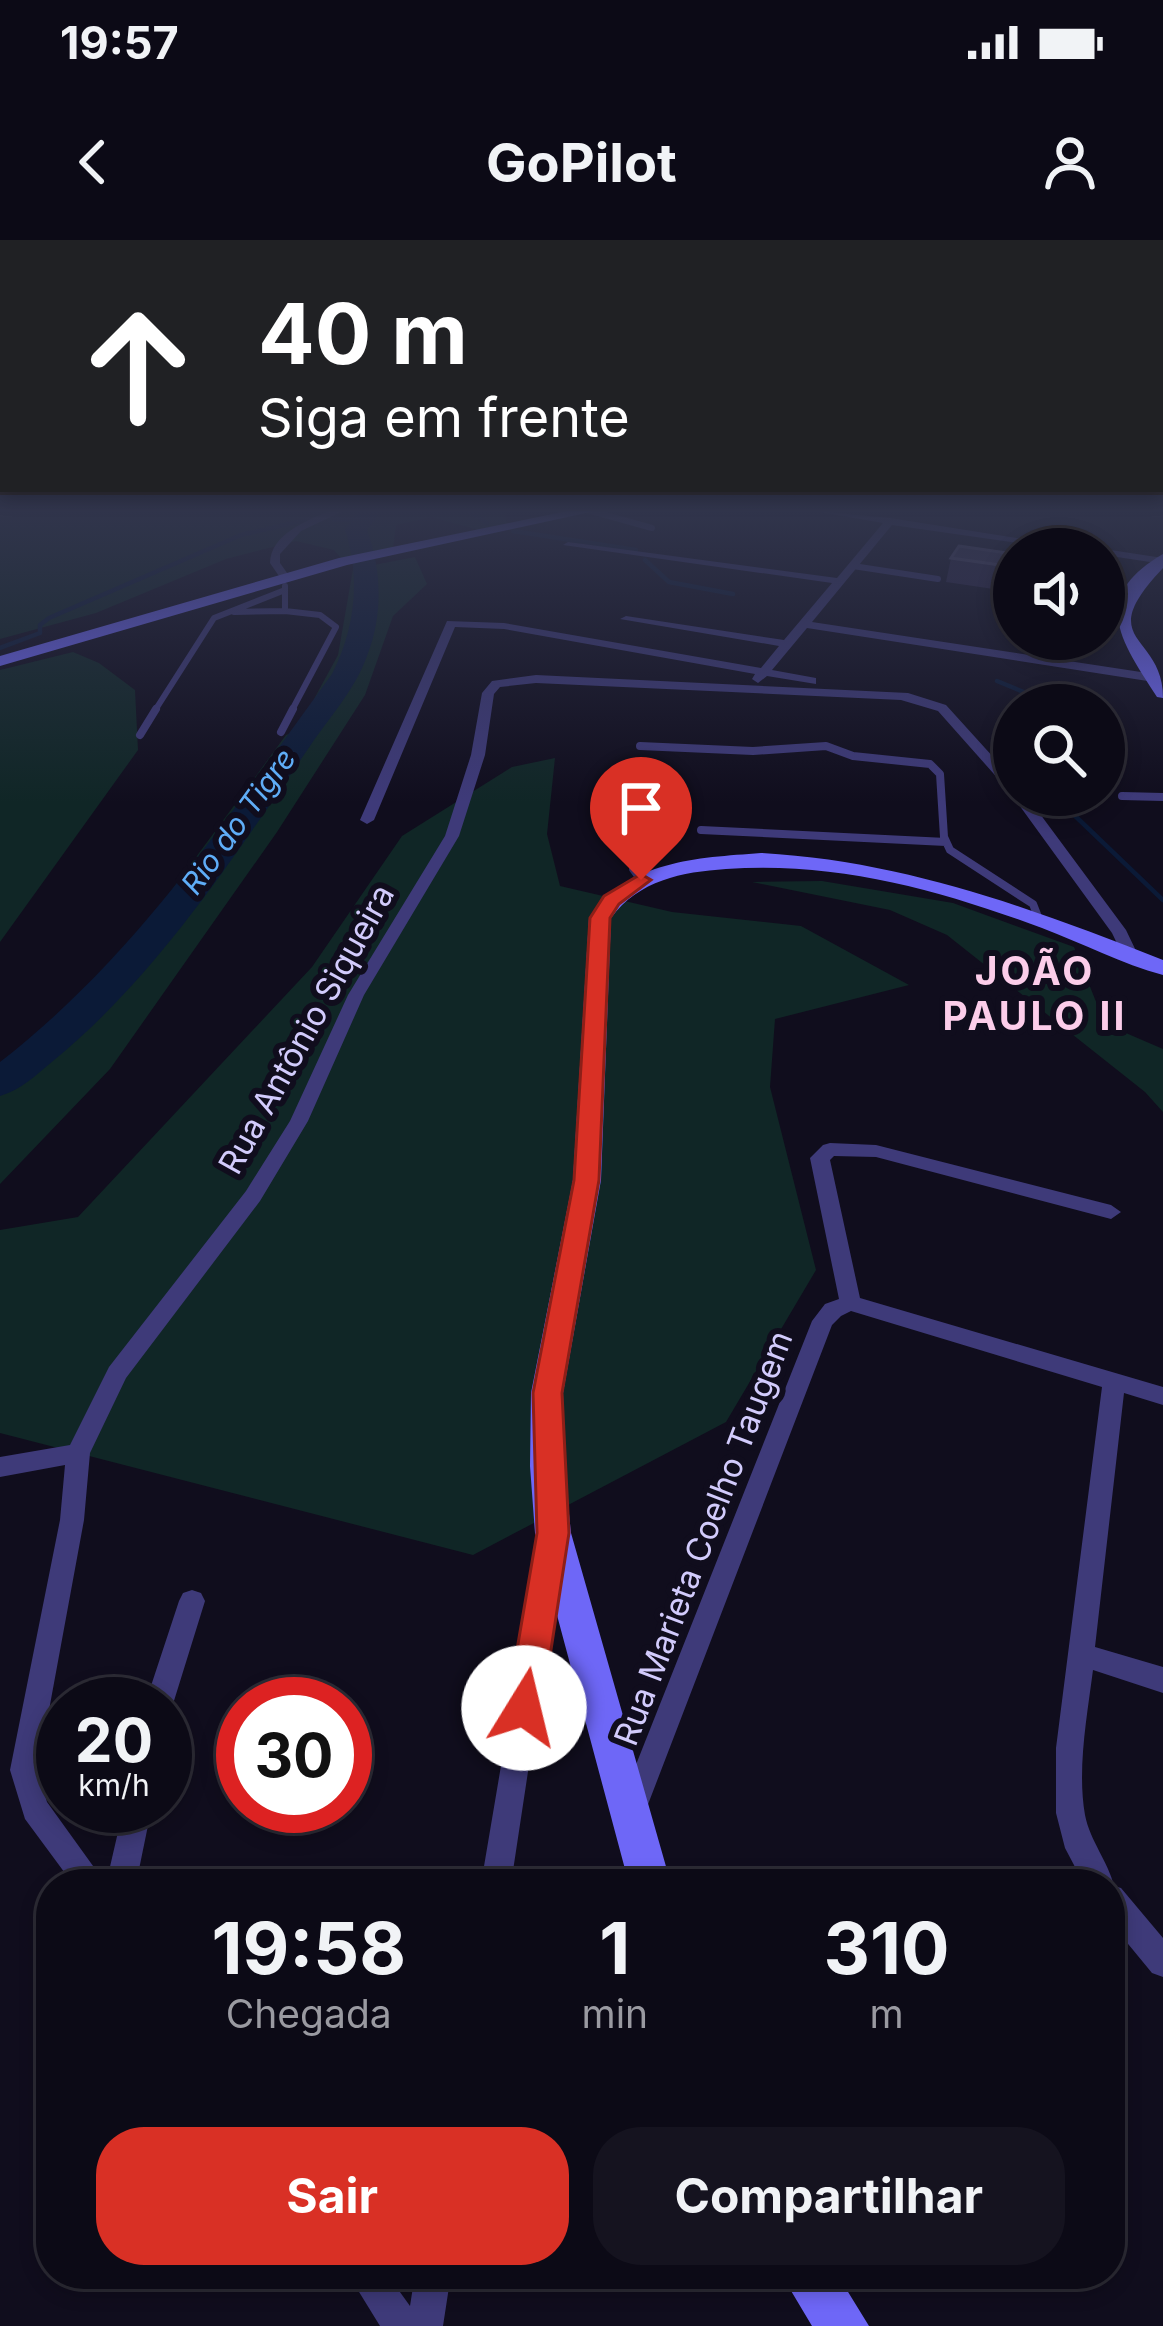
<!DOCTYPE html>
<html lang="pt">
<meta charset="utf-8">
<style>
:root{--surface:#0c0a16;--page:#15131f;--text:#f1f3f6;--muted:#9a9aa1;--line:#2c2b35;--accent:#d93025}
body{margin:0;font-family:Inter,sans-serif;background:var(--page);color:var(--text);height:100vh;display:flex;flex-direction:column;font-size:45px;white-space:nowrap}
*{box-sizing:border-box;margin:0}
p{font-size:39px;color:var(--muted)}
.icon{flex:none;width:66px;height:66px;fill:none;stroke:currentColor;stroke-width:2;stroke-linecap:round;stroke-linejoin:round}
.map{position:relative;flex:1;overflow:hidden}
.panel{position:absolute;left:36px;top:1629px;width:1089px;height:420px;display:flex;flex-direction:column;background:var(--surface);border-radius:48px;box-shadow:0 6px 18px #0003,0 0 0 3px var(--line)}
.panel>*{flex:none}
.banner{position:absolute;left:0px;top:0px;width:1164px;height:252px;box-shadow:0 6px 18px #0003,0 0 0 3px var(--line);background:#202124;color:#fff;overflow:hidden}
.controls{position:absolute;left:993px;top:288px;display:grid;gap:24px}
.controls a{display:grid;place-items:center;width:132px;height:132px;border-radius:50%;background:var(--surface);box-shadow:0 6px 18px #0003,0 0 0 3px var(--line);font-size:60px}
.speed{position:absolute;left:36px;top:1437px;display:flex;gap:24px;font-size:60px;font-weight:700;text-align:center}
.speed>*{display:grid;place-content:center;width:156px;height:156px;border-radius:50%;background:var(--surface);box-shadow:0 6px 18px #0003,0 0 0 3px var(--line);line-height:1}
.speed small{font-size:30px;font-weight:400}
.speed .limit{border:18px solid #d22;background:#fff;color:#111}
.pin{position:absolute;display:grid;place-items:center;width:102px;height:102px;color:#fff;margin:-123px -51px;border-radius:50% 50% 50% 0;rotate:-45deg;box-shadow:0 0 12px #0007}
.pin .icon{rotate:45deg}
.me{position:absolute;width:132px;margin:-66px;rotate:9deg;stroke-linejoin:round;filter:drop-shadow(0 0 9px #0008)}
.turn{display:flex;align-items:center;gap:42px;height:252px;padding:0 60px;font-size:54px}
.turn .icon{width:156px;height:156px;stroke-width:2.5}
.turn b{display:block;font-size:84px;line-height:102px}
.eta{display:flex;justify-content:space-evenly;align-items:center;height:204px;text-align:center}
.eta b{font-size:72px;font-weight:700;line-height:84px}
.cta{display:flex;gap:24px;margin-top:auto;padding:24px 60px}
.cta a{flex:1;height:138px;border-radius:48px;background:var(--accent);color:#fff;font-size:48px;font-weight:700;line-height:138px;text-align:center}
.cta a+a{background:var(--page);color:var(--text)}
.status{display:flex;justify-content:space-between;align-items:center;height:84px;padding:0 60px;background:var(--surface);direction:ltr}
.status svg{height:33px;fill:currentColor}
header{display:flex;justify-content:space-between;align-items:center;height:156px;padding:0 60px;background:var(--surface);font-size:54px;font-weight:700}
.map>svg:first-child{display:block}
.green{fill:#102626}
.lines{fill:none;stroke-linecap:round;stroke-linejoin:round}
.stream{stroke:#0b1a37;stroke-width:4.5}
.river{fill:#0b1a37;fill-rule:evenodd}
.lane-far1{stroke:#3e3a79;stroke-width:6}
.lane{stroke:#3e3a79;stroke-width:8}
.street{fill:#3e3a79;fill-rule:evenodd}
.secondary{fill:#6e67f7;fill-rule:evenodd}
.wall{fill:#2e264a}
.building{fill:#40385d;stroke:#574f76;stroke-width:3}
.route{fill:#d93025;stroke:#8d1f18;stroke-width:3}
.labels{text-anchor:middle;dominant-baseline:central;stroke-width:12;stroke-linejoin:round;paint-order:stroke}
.far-water-label{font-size:30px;font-style:italic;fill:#5fadf7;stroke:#100d1d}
.street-label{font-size:33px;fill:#d2cbfc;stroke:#100d1d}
.far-district-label{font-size:39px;font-weight:bold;letter-spacing:3px;fill:#fccdea;stroke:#100d1d}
</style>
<div class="status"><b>19:57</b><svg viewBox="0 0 49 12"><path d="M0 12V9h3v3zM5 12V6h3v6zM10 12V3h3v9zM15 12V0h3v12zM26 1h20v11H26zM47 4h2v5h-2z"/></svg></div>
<header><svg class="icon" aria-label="back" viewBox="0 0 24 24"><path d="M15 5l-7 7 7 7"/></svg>GoPilot<svg class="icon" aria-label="person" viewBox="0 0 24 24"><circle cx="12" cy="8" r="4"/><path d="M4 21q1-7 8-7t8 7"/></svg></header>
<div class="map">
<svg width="1163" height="2086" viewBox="0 0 1163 2086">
<rect width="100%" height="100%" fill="#100d1d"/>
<path class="green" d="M0,271H503L507,283L479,290L431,277L396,285L393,309L342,319L334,310L296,301L226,319L96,373L0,399Z
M415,317L427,344L393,376L365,455L277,592L110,829L0,944V827L79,764L143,689L286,495L297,490L317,464L314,459L338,415L353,329Z
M73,412L99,423L135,450L138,510L0,702V430Z
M555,518L547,594L560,646L672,672L801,686L909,745L775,779L770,847L816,1030L726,1182L473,1315L0,1193V990L78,977L312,727L402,596L512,527Z
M822,641L953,663L1074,707L1105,784L1163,809V872L1145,852L947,695L890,670L752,642Z"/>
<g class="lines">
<path class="stream" d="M468,271L487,283
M334,279L360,280
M513,291L636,310
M645,320L669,342L733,354
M0,408L40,393V385L49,378L241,295L310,279
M997,441L1055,465
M1064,555L1071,572L1163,660"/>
<path class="river" d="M359,271H381L367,290C382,330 383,376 367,416C355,450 328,479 308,509C233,618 157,736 53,821C36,835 21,850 0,856V822C137,716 231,572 332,434C355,389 361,338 345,290Z"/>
<path class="lane-far1" d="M591,271L652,288
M853,326L938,339
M285,346V371L320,375L336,387L291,472
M1104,350L1129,355
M234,372L285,371
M154,472L214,378L285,350"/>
<path class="lane" d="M281,492L293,469
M140,495L156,469
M640,506L753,511L826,506L853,516L930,524L940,534L944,597L950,610L1033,664L1040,682
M632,555L641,595L633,629L641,640
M1122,556L1163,557
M701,590L946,602"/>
<path class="street" d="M329,271H343L301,291L280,314V323L290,337L281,339L270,323C271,294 306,281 329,271Z
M814,271L890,278L1085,309H1059L892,285L812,382L1154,434L1160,438L1154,442L807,388L772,430L816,438V444L767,436L758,443L752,439L755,434L504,389L455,387L374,580L367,584L360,580L447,381L504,383L761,428L779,406L620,379L626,376L784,400L832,343L563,305L568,302L837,338L883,283Z
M1104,309L1163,318V324L1104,315Z
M536,435L908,453L946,465L1014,540V552L1009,551L938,471L901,460L536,443L500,447L494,454L485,515L459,596L364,755L308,881L260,961L126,1138L90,1213L84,1280L38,1530L47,1562L106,1644H73L25,1579L10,1530L60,1280L65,1225L0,1237V1217L70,1205L109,1127L246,951L290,881L348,755L445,596L471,515L482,453L492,441Z
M1014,552V555H1026L1126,690L1138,715L1136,718H1124L1112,693L1014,558L1012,555Z
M830,903L876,905L1111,965L1121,972L1111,979L876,917L834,916L830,920L860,1058L1163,1147V1165L1124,1153L1095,1407L1163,1427V1453L1093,1430C1087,1477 1077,1529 1085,1575C1090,1601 1108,1621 1114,1646L1121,1648L1163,1698V1737L1152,1733L1110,1682V1644H1084L1065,1608L1056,1573V1508L1102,1147L851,1071L841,1076L832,1085L642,1580L632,1584L622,1580L618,1570L812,1081L825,1064L839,1059L810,918L823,905Z
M550,1296L559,1299L562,1307L511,1644H481L538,1307L541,1299Z
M192,1350L201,1353L205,1361L173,1464L165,1475V1464H145L179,1361L183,1353Z
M124,1566H152L136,1644H106Z
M348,2034H387L410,2066L415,2034H451L443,2086H380Z"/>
<path class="secondary" d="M567,271H595L347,325L0,426V416L339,318Z
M1163,314V328C1091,404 1163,392 1163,458L1157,457C1120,400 1089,357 1163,314Z
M761,613C904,621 1031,668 1163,720V735C1122,724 1082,703 1042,688C940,650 836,621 726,629C682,632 639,640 611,678L601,940L563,1153L564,1226L571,1293L671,1644H629L535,1293L530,1226L531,1153L573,940L589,678C630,620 696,618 761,613Z
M781,2034H837L869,2086H812Z"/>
</g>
<path class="wall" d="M1014,314V352L946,342L951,318Z
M1104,327L1120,329L1107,367L1104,366Z"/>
<path class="building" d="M959,306L1014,314V327L951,318Z
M1104,327L1120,329L1114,342L1104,340Z"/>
<linearGradient id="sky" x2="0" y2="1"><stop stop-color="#090710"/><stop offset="0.48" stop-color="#31354c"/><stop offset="1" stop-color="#31354c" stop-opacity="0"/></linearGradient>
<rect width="1163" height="563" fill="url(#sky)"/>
<path class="route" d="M641,634L651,640L619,664L610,678L599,940L562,1153L569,1293L542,1468L537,1480L524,1485L512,1480L507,1468L537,1293L533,1153L574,940L590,678L604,656Z"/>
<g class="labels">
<g class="far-water-label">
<text transform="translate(238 581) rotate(-54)">Rio do Tigre</text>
</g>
<g class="street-label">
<text transform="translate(306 789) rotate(-61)">Rua Antônio Siqueira</text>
<text transform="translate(703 1298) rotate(-69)">Rua Marieta Coelho Taugem</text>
</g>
<g class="far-district-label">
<text x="1035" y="730">JOÃO<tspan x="1035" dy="45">PAULO II</tspan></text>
</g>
</g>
</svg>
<div class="controls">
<a><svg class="icon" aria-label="sound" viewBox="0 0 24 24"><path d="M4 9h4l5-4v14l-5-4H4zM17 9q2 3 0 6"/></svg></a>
<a><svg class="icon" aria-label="search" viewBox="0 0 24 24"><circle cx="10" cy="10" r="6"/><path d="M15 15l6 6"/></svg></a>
</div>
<div class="speed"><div>20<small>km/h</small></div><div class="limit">30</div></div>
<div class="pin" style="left:641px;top:640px;background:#d93025"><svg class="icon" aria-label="arrive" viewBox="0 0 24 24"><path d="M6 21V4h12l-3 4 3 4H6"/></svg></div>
<svg class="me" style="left:524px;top:1468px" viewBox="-20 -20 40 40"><circle r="19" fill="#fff"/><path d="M0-13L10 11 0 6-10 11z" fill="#d93025"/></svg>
<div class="banner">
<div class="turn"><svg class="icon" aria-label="ahead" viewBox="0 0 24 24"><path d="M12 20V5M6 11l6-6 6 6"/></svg><div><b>40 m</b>Siga em frente</div></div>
</div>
<section class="panel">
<div class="eta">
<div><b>19:58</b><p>Chegada</p></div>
<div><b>1</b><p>min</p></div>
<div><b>310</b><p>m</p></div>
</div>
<div class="cta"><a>Sair</a><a>Compartilhar</a></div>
</section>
</div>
